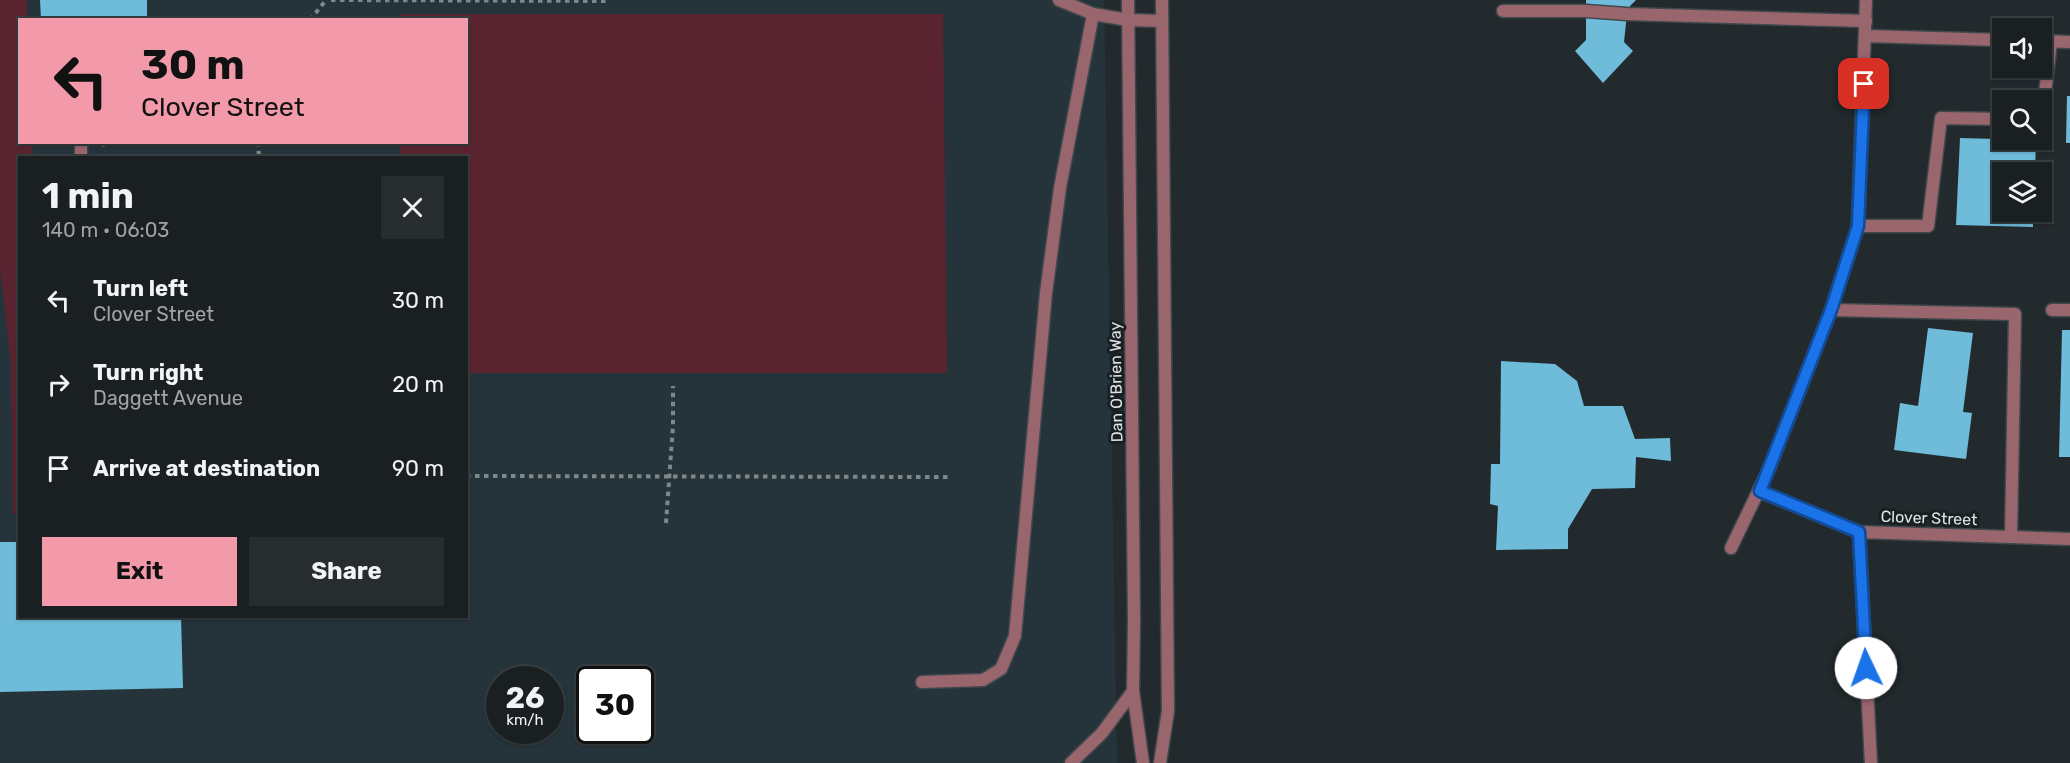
<!DOCTYPE html>
<meta charset="utf-8">
<style>
:root{--surface:#1a2022;--page:#272d2f;--text:#f1f3f6;--muted:#9fa3a5;--line:#383e40;--accent:#f39aaa}
body{margin:0;font-family:Rubik,sans-serif;background:var(--page);color:var(--text);height:100vh;display:flex;flex-direction:column;font-size:22px;white-space:nowrap}
*{box-sizing:border-box;margin:0}
p{font-size:20px;color:var(--muted)}
.icon{flex:none;width:33px;height:33px;fill:none;stroke:currentColor;stroke-width:2;stroke-linecap:round;stroke-linejoin:round}
.map{position:relative;flex:1;overflow:hidden}
.side{position:absolute;left:18px;top:156px;width:450px;height:462px;display:flex;flex-direction:column;background:var(--surface);border-radius:0px;box-shadow:0 2px 4px #0004,0 0 0 2px var(--line)}
.side>*{flex:none}
.guide{position:absolute;left:18px;top:18px;width:450px;height:126px;border-radius:0px;box-shadow:0 2px 4px #0004,0 0 0 2px var(--line);background:#f39aaa;color:#111;overflow:hidden}
.buttons{position:absolute;left:1992px;top:18px;display:grid;gap:12px}
.buttons a{display:grid;place-items:center;width:60px;height:60px;border-radius:0px;background:var(--surface);box-shadow:0 2px 4px #0004,0 0 0 2px var(--line);font-size:30px}
.speed{position:absolute;left:486px;top:666px;display:flex;gap:12px;font-size:30px;font-weight:700;text-align:center}
.speed>*{display:grid;place-content:center;width:78px;height:78px;border-radius:50%;background:var(--surface);box-shadow:0 2px 4px #0004,0 0 0 2px var(--line);line-height:1}
.speed small{font-size:15px;font-weight:400}
.speed .limit{border:3px solid #111;border-radius:9px;background:#fff;color:#111}
.pin{position:absolute;display:grid;place-items:center;width:51px;height:51px;color:#fff;margin:-26px;border-radius:12px;box-shadow:0 3px 9px #0006}
.me{position:absolute;width:66px;margin:-33px;rotate:357deg;stroke-linejoin:round;filter:drop-shadow(0 0 4px #0008)}
.turn{display:flex;align-items:center;gap:21px;height:126px;padding:0 24px;font-size:27px}
.turn .icon{width:78px;height:78px;stroke-width:2.5}
.turn b{display:block;font-size:42px;line-height:51px}
.round{display:grid;place-items:center;flex:none;width:63px;height:63px;border-radius:0px;background:var(--page)}
.summary{display:flex;align-items:center;justify-content:space-between;height:102px;padding:0 24px}
h1{font-size:36px;font-weight:700;line-height:45px}
.button{display:flex;gap:12px;margin-top:auto;padding:12px 24px}
.button a{flex:1;height:69px;border-radius:0px;background:var(--accent);color:#111;font-size:24px;font-weight:700;line-height:69px;text-align:center}
.button a+a{background:var(--page);color:var(--text)}
ul{padding:0;list-style:none}
li{display:flex;align-items:center;gap:18px;height:84px;padding:0 24px}
li div{flex:1}
li b{display:block;font-size:22px}
li em{font-style:normal}
.map>svg:first-child{display:block}
.built{fill:#25343a;fill-rule:evenodd}
.green{fill:#5a2330}
.building{fill:#6ebbda}
.lines{fill:none;stroke-linecap:round;stroke-linejoin:round}
.service-casing{stroke:#40484b;stroke-width:15}
.minor-casing{stroke:#40484b;stroke-width:15}
.tertiary-casing{stroke:#40484b;stroke-width:15}
.path{stroke:#808789;stroke-width:4;stroke-dasharray:4.5 4.5;stroke-linecap:butt}
.service{stroke:#99666e;stroke-width:12}
.minor{stroke:#99666e;stroke-width:12}
.tertiary{stroke:#99666e;stroke-width:12}
.route-casing{stroke:#114b97;stroke-width:15}
.route{stroke:#1a73e8;stroke-width:10}
.labels{text-anchor:middle;dominant-baseline:central;stroke-width:6;stroke-linejoin:round;paint-order:stroke}
.street-label{font-size:16px;fill:#dfe4e6;stroke:#192023}
</style>
<div class="map">
<svg width="2070" height="763" viewBox="0 0 2070 763">
<rect width="100%" height="100%" fill="#222a2d"/>
<path class="built" d="M0,0H1104L1117,763H0ZM20,20H466V142H20ZM20,158H466V616H20ZM500,680H550V730H500ZM590,680H640V730H590Z"/>
<path class="green" d="M0,0H27V19L20,20V142L32,143L33,157L20,158L19,514H13L11,364L0,269Z
M399,14H943L947,373H467L466,158L400,157V143L466,142V20L399,19Z"/>
<path class="building" d="M40,0H147V20H41Z
M1586,0H1636L1630,6L1627,14L1624,42L1633,51L1603,83L1575,51L1586,40Z
M2067,96H2070V143H2066Z
M1960,138L2036,140L2035,172H2002V212H2033V227L1956,225Z
M1928,328L1973,333L1963,412L1972,413L1966,459L1894,450L1900,403L1918,406Z
M2062,330H2070V457H2059Z
M1501,361L1555,364L1577,381L1584,406H1623L1635,439L1670,438L1671,461L1636,457L1635,488L1592,489L1568,529V549L1496,550L1498,506L1490,504L1491,464H1500Z
M0,542H20V616H181L183,688L0,692Z"/>
<g class="lines">
<g class="service-casing">
<path id="service" d="M1059,0L1093,14
M1503,11H1586L1627,14L1866,21
M2042,119L2051,42
M81,142V158
M1858,226H1928L1941,118L2002,119
M1831,310L2015,314L2011,537
M2052,310H2070
M922,682L983,680L1001,669L1015,636L1046,293L1060,188L1093,14L1128,20L1162,21"/>
</g>
<g class="minor-casing">
<path id="minor" d="M1866,36L2002,40
M2042,41L2070,42
M1759,491L1859,532L2070,539
M1859,532L1871,763
M1731,548L1769,469L1831,310L1858,226L1866,0"/>
</g>
<g class="tertiary-casing">
<path id="tertiary" d="M1128,0L1134,621L1133,691L1143,763
M1071,763L1102,733L1133,691
M1160,763L1168,711L1162,0"/>
</g>
<path class="path" d="M331,0L610,1
M310,20L326,0
M258,142L259,158
M102,145L113,142
M466,476L949,477
M666,523L673,426V386"/>
<use href="#service" class="service"/>
<use href="#minor" class="minor"/>
<use href="#tertiary" class="tertiary"/>
</g>
<g class="lines">
<g class="route-casing">
<path id="route" d="M1864,84L1858,226L1831,310L1760,491L1859,532L1866,668"/>
</g>
<use href="#route" class="route"/>
</g>
<g class="labels">
<g class="street-label">
<text transform="translate(1116 382) rotate(-91)">Dan O'Brien Way</text>
<text transform="translate(1929 518) rotate(2)">Clover Street</text>
</g>
</g>
</svg>
<div class="buttons">
<a><svg class="icon" aria-label="sound" viewBox="0 0 24 24"><path d="M4 9h4l5-4v14l-5-4H4zM17 9q2 3 0 6"/></svg></a>
<a><svg class="icon" aria-label="search" viewBox="0 0 24 24"><circle cx="10" cy="10" r="6"/><path d="M15 15l6 6"/></svg></a>
<a><svg class="icon" aria-label="layers" viewBox="0 0 24 24"><path d="M12 4l9 5-9 5-9-5zM3 14l9 5 9-5"/></svg></a>
</div>
<div class="speed"><div>26<small>km/h</small></div><div class="limit">30</div></div>
<div class="pin" style="left:1864px;top:84px;background:#d93025"><svg class="icon" aria-label="arrive" viewBox="0 0 24 24"><path d="M6 21V4h12l-3 4 3 4H6"/></svg></div>
<svg class="me" style="left:1866px;top:668px" viewBox="-20 -20 40 40"><circle r="19" fill="#fff"/><path d="M0-13L10 11 0 6-10 11z" fill="#1a73e8"/></svg>
<div class="guide">
<div class="turn"><svg class="icon" aria-label="left" viewBox="0 0 24 24"><path d="M17 20v-9H6M10 6l-5 5 5 5"/></svg><div><b>30 m</b>Clover Street</div></div>
</div>
<section class="side">
<div class="summary"><div><h1>1 min</h1><p>140 m · 06:03</p></div><a class="round"><svg class="icon" aria-label="close" viewBox="0 0 24 24"><path d="M6 6l12 12M18 6L6 18"/></svg></a></div>
<ul>
<li><svg class="icon" aria-label="left" viewBox="0 0 24 24"><path d="M17 20v-9H6M10 6l-5 5 5 5"/></svg><div><b>Turn left</b><p>Clover Street</p></div><em>30 m</em></li>
<li><svg class="icon" aria-label="right" viewBox="0 0 24 24"><path d="M7 20v-9h11M14 6l5 5-5 5"/></svg><div><b>Turn right</b><p>Daggett Avenue</p></div><em>20 m</em></li>
<li><svg class="icon" aria-label="arrive" viewBox="0 0 24 24"><path d="M6 21V4h12l-3 4 3 4H6"/></svg><div><b>Arrive at destination</b></div><em>90 m</em></li>
</ul>
<div class="button"><a>Exit</a><a>Share</a></div>
</section>
</div>
